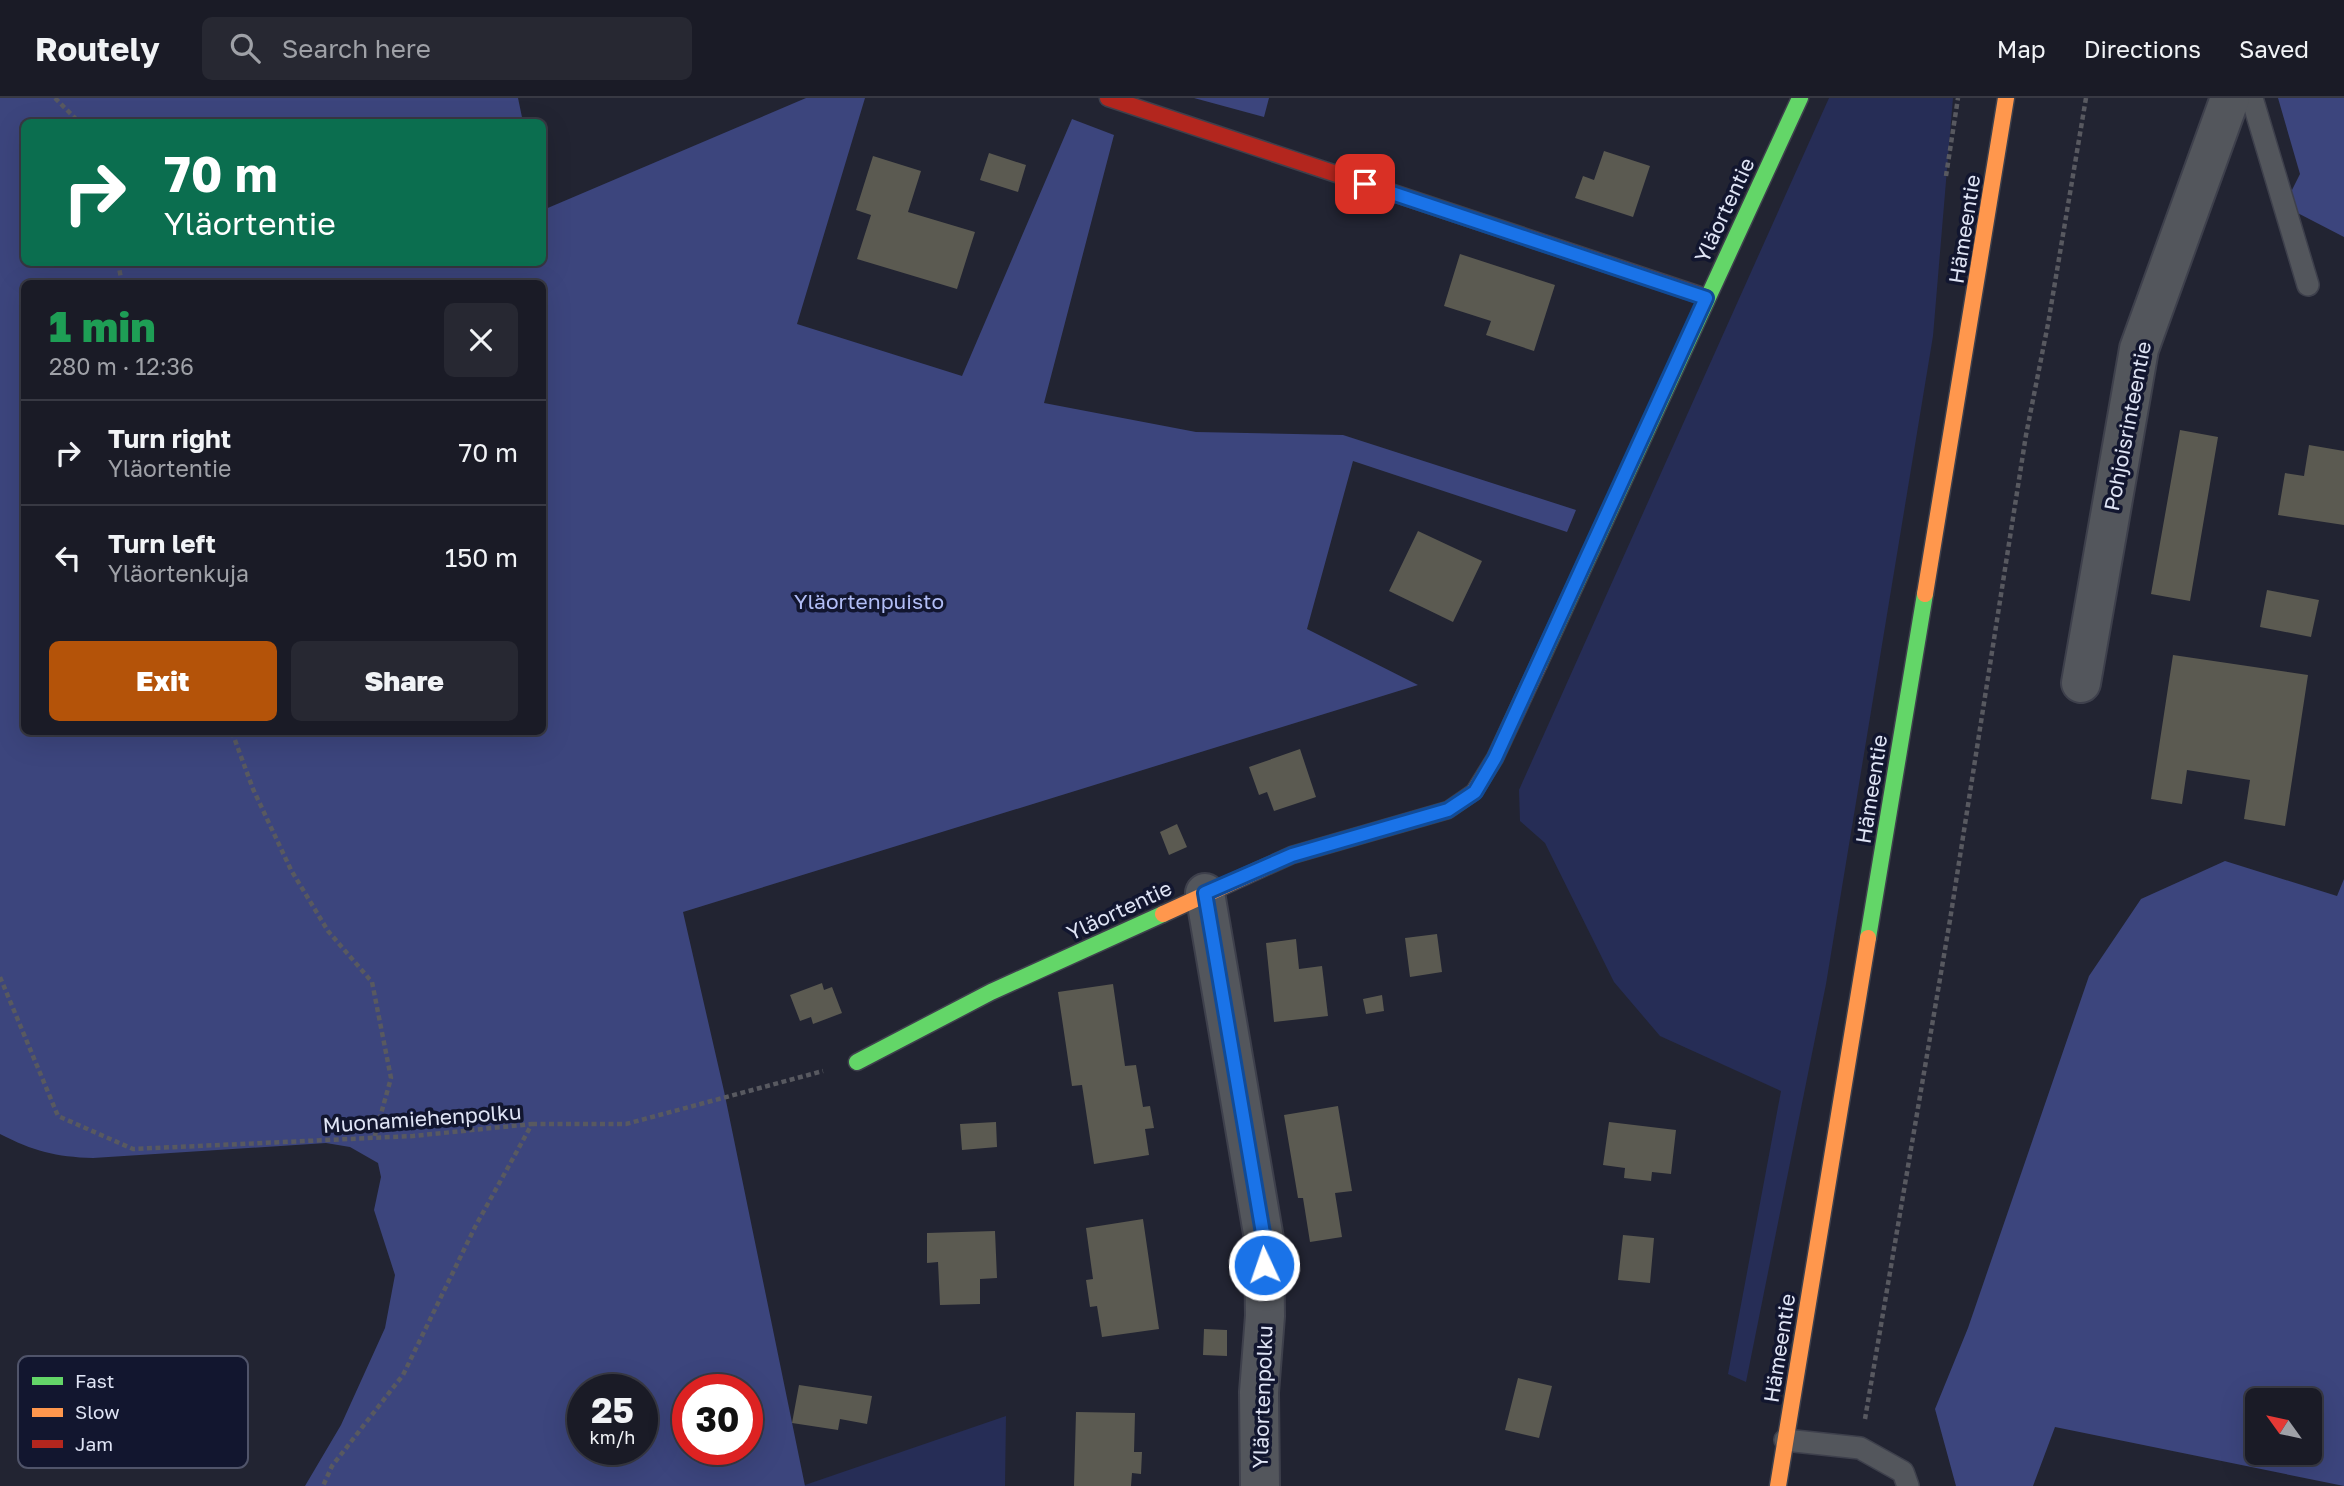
<!DOCTYPE html>
<meta charset="utf-8">
<style>
:root{--surface:#1a1b26;--page:#272832;--text:#f1f3f6;--muted:#9fa1a7;--line:#383943;--accent:#b45309}
body{margin:0;font-family:"Golos Text",sans-serif;background:var(--page);color:var(--text);height:100vh;display:flex;flex-direction:column;font-size:26px;white-space:nowrap}
*{box-sizing:border-box;margin:0}
p{font-size:23px;color:var(--muted)}
.icon{flex:none;width:38px;height:38px;fill:none;stroke:currentColor;stroke-width:2;stroke-linecap:round;stroke-linejoin:round}
.map{position:relative;flex:1;overflow:hidden}
.drawer{position:absolute;left:21px;top:182px;width:525px;height:455px;display:flex;flex-direction:column;background:var(--surface);border-radius:10px;box-shadow:0 7px 28px #0002,0 0 0 2px var(--line)}
.drawer>*{flex:none}
.banner{position:absolute;left:21px;top:21px;width:525px;height:147px;border-radius:10px;box-shadow:0 7px 28px #0002,0 0 0 2px var(--line);background:#0b6e4f;color:#fff;overflow:hidden}
.needle{width:46px;rotate:303deg}
.tools{position:absolute;left:2245px;top:1290px;display:grid;gap:14px}
.tools a{display:grid;place-items:center;width:77px;height:77px;border-radius:10px;background:var(--surface);box-shadow:0 7px 28px #0002,0 0 0 2px var(--line);font-size:35px}
.speed{position:absolute;left:567px;top:1276px;display:flex;gap:14px;font-size:35px;font-weight:700;text-align:center}
.speed>*{display:grid;place-content:center;width:91px;height:91px;border-radius:50%;background:var(--surface);box-shadow:0 7px 28px #0002,0 0 0 2px var(--line);line-height:1}
.speed small{font-size:18px;font-weight:400}
.speed .limit{border:10px solid #d22;background:#fff;color:#111}
.pin{position:absolute;display:grid;place-items:center;width:60px;height:60px;color:#fff;margin:-30px;border-radius:14px;box-shadow:0 4px 10px #0006}
.me{position:absolute;width:77px;margin:-38px;rotate:357deg;stroke-linejoin:round;filter:drop-shadow(0 0 5px #0008)}
.turn{display:flex;align-items:center;gap:24px;height:147px;padding:0 28px;font-size:32px}
.turn .icon{width:91px;height:91px;stroke-width:2.5}
.turn b{display:block;font-size:49px;line-height:60px}
.round{display:grid;place-items:center;flex:none;width:74px;height:74px;border-radius:10px;background:var(--page)}
.overview{display:flex;align-items:center;justify-content:space-between;height:119px;padding:0 28px}
h1{font-size:42px;font-weight:800;line-height:52px;color:#1e9e55}
.button{display:flex;gap:14px;margin-top:auto;padding:14px 28px}
.button a{flex:1;height:80px;border-radius:10px;background:var(--accent);color:#fff;font-size:28px;font-weight:800;line-height:80px;text-align:center}
.button a+a{background:var(--page);color:var(--text)}
ul{padding:0;list-style:none}
li{display:flex;align-items:center;gap:21px;height:105px;padding:0 28px;border-top:2px solid var(--line)}
li div{flex:1}
li b{display:block;font-size:26px}
li em{font-style:normal}
header{display:flex;align-items:center;gap:42px;box-sizing:border-box;height:98px;padding:0 35px;background:var(--surface);border-bottom:2px solid var(--line)}
header strong{font-size:33px}
nav{display:flex;gap:38px;margin-inline-start:auto;font-size:24px}
.search{width:490px;height:63px;background:var(--page);display:flex;align-items:center;gap:18px;box-sizing:border-box;padding:0 24px;border-radius:10px;color:var(--muted);font-size:26px}
.map>svg:first-child{display:block}
.green{fill:#262d56}
.forest{fill:#3c457d;fill-rule:evenodd}
.building{fill:#5b5a51}
.lines{fill:none;stroke-linecap:round;stroke-linejoin:round}
.lane-casing{stroke:#3e404c;stroke-width:24}
.street-casing{stroke:#3e404c;stroke-width:42}
.fast-casing{stroke:#3e404c;stroke-width:19}
.slow-casing{stroke:#3e404c;stroke-width:19}
.jam-casing{stroke:#3e404c;stroke-width:19}
.path{stroke:#585960;stroke-width:4.5;stroke-dasharray:5 3.5;stroke-linecap:butt}
.lane{stroke:#53565c;stroke-width:21}
.street{stroke:#53565c;stroke-width:38}
.fast{stroke:#63d668;stroke-width:16}
.slow{stroke:#ff974d;stroke-width:16}
.jam{stroke:#b3261e;stroke-width:16}
.route-casing{stroke:#114b97;stroke-width:18}
.route{stroke:#1a73e8;stroke-width:12}
.labels{text-anchor:middle;dominant-baseline:central;stroke-width:7;stroke-linejoin:round;paint-order:stroke}
.street-label{font-size:21px;fill:#dfe4f5;stroke:#12162f}
.park-label{font-size:21px;fill:#b2bef6;stroke:#12162f}
.key{fill:#12162f;stroke:#50546a;stroke-width:2}
.key-label{font-size:19px;fill:#dfe4f5}
</style>
<header>
<strong>Routely</strong>
<div class="search"><svg class="icon" aria-label="search" viewBox="0 0 24 24"><circle cx="10" cy="10" r="6"/><path d="M15 15l6 6"/></svg>Search here</div>
<nav><a>Map</a><a>Directions</a><a>Saved</a></nav>
</header>
<div class="map">
<svg width="2344" height="1388" viewBox="0 0 2344 1388">
<rect width="100%" height="100%" fill="#222432"/>
<path class="green" d="M1829,0H1953L1933,238L1826,886L1746,1284L1728,1276L1781,993L1660,938L1614,884L1545,745L1520,723L1519,692Z
M1006,1318L1005,1388H805V1387Z"/>
<path class="forest" d="M0,0H518L523,24H24V164H542L543,112L806,0H865L797,226L962,278L1072,21L1114,37L1044,305L1196,334L1343,337L1576,412L1567,434L1353,363L1307,531L1418,587L683,814L724,993L805,1388H305L341,1327L385,1230L395,1177L374,1112L381,1079L378,1065L350,1049L326,1045L93,1060C56,1059 33,1053 0,1036ZM24,186H542V634H24ZM583,1292H642V1351H583ZM688,1292H747V1351H688Z
M1194,0H1269L1264,19Z
M2278,0H2344V139L2284,108L2300,76Z
M2225,763L2337,798L2344,781V1388L2055,1329L2033,1388H1956L1935,1311L1968,1230L2089,878L2141,801ZM2310,1302V1354H2258V1302Z"/>
<path class="building" d="M1604,53L1650,68L1633,119L1575,100L1583,78L1594,82Z
M989,55L1026,67L1018,94L980,82Z
M873,58L921,73L908,114L975,134L957,191L857,161L871,117L856,112Z
M1460,156L1555,187L1534,253L1486,237L1491,223L1444,208Z
M2180,332L2218,339L2190,503L2151,496Z
M2309,347L2344,353V427L2278,417L2285,375L2304,378Z
M1418,433L1482,463L1453,524L1389,493Z
M2267,492L2319,502L2311,539L2260,529Z
M2173,557L2308,577L2285,728L2244,721L2250,682L2187,672L2182,706L2151,701Z
M1300,651L1316,699L1274,713L1267,694L1259,697L1249,669Z
M1177,726L1187,749L1169,757L1160,734Z
M1437,836L1442,874L1410,879L1405,840Z
M1296,841L1299,871L1322,868L1328,918L1274,924L1266,845Z
M822,885L824,892L832,889L842,915L813,926L811,919L800,923L790,897Z
M1113,886L1125,968L1136,967L1143,1009L1150,1008L1154,1030L1145,1031L1149,1057L1094,1066L1082,987L1072,988L1058,894Z
M1382,897L1384,913L1366,916L1363,901Z
M1338,1008L1352,1093L1335,1095L1342,1139L1310,1144L1303,1100H1298L1284,1017Z
M996,1024L997,1049L962,1052L960,1026Z
M1609,1024L1676,1032L1671,1076L1652,1074L1651,1083L1624,1080L1625,1070L1603,1067Z
M1143,1121L1159,1231L1102,1239L1097,1208L1090,1209L1086,1182L1093,1181L1086,1130Z
M995,1133L997,1180L980,1181V1206L940,1207L938,1164L927,1165V1135Z
M1623,1137L1654,1140L1650,1185L1618,1182Z
M1204,1231L1227,1232V1258L1203,1257Z
M1518,1280L1552,1288L1539,1340L1505,1332Z
M799,1287L872,1298L867,1326L840,1321L838,1332L792,1325Z
M1076,1314L1135,1315L1134,1354H1142L1141,1376L1132,1375L1131,1388H1074Z"/>
<g class="lines">
<g class="lane-casing">
<path id="lane" d="M2252,0L2308,187
M1785,1342L1860,1350L1903,1374L1908,1388"/>
</g>
<g class="street-casing">
<path id="street" d="M2081,585L2139,251L2230,0
M1205,795L1264,1141L1265,1218L1259,1294L1260,1388"/>
</g>
<g class="fast-casing">
<path id="fast" d="M1539,566L1800,0
M1868,840L1925,496
M857,964L991,894L1163,816"/>
</g>
<g class="slow-casing">
<path id="slow" d="M1925,496L2006,0
M1163,816L1292,757L1448,712L1474,694L1495,660L1539,566
M1778,1388L1868,840"/>
</g>
<g class="jam-casing">
<path id="jam" d="M1108,0L1706,199"/>
</g>
<path class="path" d="M55,0L79,24
M1946,78L1958,0
M118,164L122,186
M232,634L253,691L291,772L328,833L372,884L391,980L374,1041
M0,879L58,1018L133,1051L413,1038L532,1026L475,1129L403,1277L332,1368L323,1388
M532,1026H626L823,973
M1865,1321L1950,822L2026,337L2048,226L2086,0"/>
<use href="#lane" class="lane"/>
<use href="#street" class="street"/>
<use href="#fast" class="fast"/>
<use href="#slow" class="slow"/>
<use href="#jam" class="jam"/>
</g>
<g class="lines">
<g class="route-casing">
<path id="route" d="M1264,1167V1141L1205,795L1292,757L1448,712L1475,694L1495,660L1706,200L1365,86"/>
</g>
<use href="#route" class="route"/>
</g>
<g class="labels">
<g class="street-label">
<text transform="translate(1724 112) rotate(-65)">Yläortentie</text>
<text transform="translate(1964 131) rotate(-81)">Hämeentie</text>
<text transform="translate(2127 328) rotate(-79)">Pohjoisrinteentie</text>
<text transform="translate(1871 691) rotate(-81)">Hämeentie</text>
<text transform="translate(1119 812) rotate(-25)">Yläortentie</text>
<text transform="translate(422 1020) rotate(-4)">Muonamiehenpolku</text>
<text transform="translate(1779 1250) rotate(-81)">Hämeentie</text>
<text transform="translate(1262 1299) rotate(-88)">Yläortenpolku</text>
</g>
<g class="park-label">
<text x="869" y="503">Yläortenpuisto</text>
</g>
</g>
<rect x="18" y="1258" width="230" height="112" rx="10" class="key"/>
<rect x="32" y="1279" width="31" height="8" fill="#63d668"/>
<rect x="32" y="1310" width="31" height="9" fill="#ff974d"/>
<rect x="32" y="1342" width="31" height="8" fill="#b3261e"/>
<g class="key-label">
<text x="75" y="1290">Fast</text>
<text x="75" y="1321">Slow</text>
<text x="75" y="1353">Jam</text>
</g>
</svg>
<div class="tools">
<a><svg class="needle" viewBox="-14 -14 28 28"><path d="M0-13l5 13h-10z" fill="#e53935"/><path d="M0 13l5-13h-10z" fill="#9fa1a7"/></svg></a>
</div>
<div class="speed"><div>25<small>km/h</small></div><div class="limit">30</div></div>
<div class="pin" style="left:1365px;top:86px;background:#d93025"><svg class="icon" aria-label="arrive" viewBox="0 0 24 24"><path d="M6 21V4h12l-3 4 3 4H6"/></svg></div>
<svg class="me" style="left:1264px;top:1167px" viewBox="-20 -20 40 40"><circle r="17" fill="#1a73e8" stroke="#fff" stroke-width="3"/><path d="M0-11L8 9 0 5-8 9z" fill="#fff"/></svg>
<div class="banner">
<div class="turn"><svg class="icon" aria-label="right" viewBox="0 0 24 24"><path d="M7 20v-9h11M14 6l5 5-5 5"/></svg><div><b>70 m</b>Yläortentie</div></div>
</div>
<section class="drawer">
<div class="overview"><div><h1>1 min</h1><p>280 m · 12:36</p></div><a class="round"><svg class="icon" aria-label="close" viewBox="0 0 24 24"><path d="M6 6l12 12M18 6L6 18"/></svg></a></div>
<ul>
<li><svg class="icon" aria-label="right" viewBox="0 0 24 24"><path d="M7 20v-9h11M14 6l5 5-5 5"/></svg><div><b>Turn right</b><p>Yläortentie</p></div><em>70 m</em></li>
<li><svg class="icon" aria-label="left" viewBox="0 0 24 24"><path d="M17 20v-9H6M10 6l-5 5 5 5"/></svg><div><b>Turn left</b><p>Yläortenkuja</p></div><em>150 m</em></li>
</ul>
<div class="button"><a>Exit</a><a>Share</a></div>
</section>
</div>
